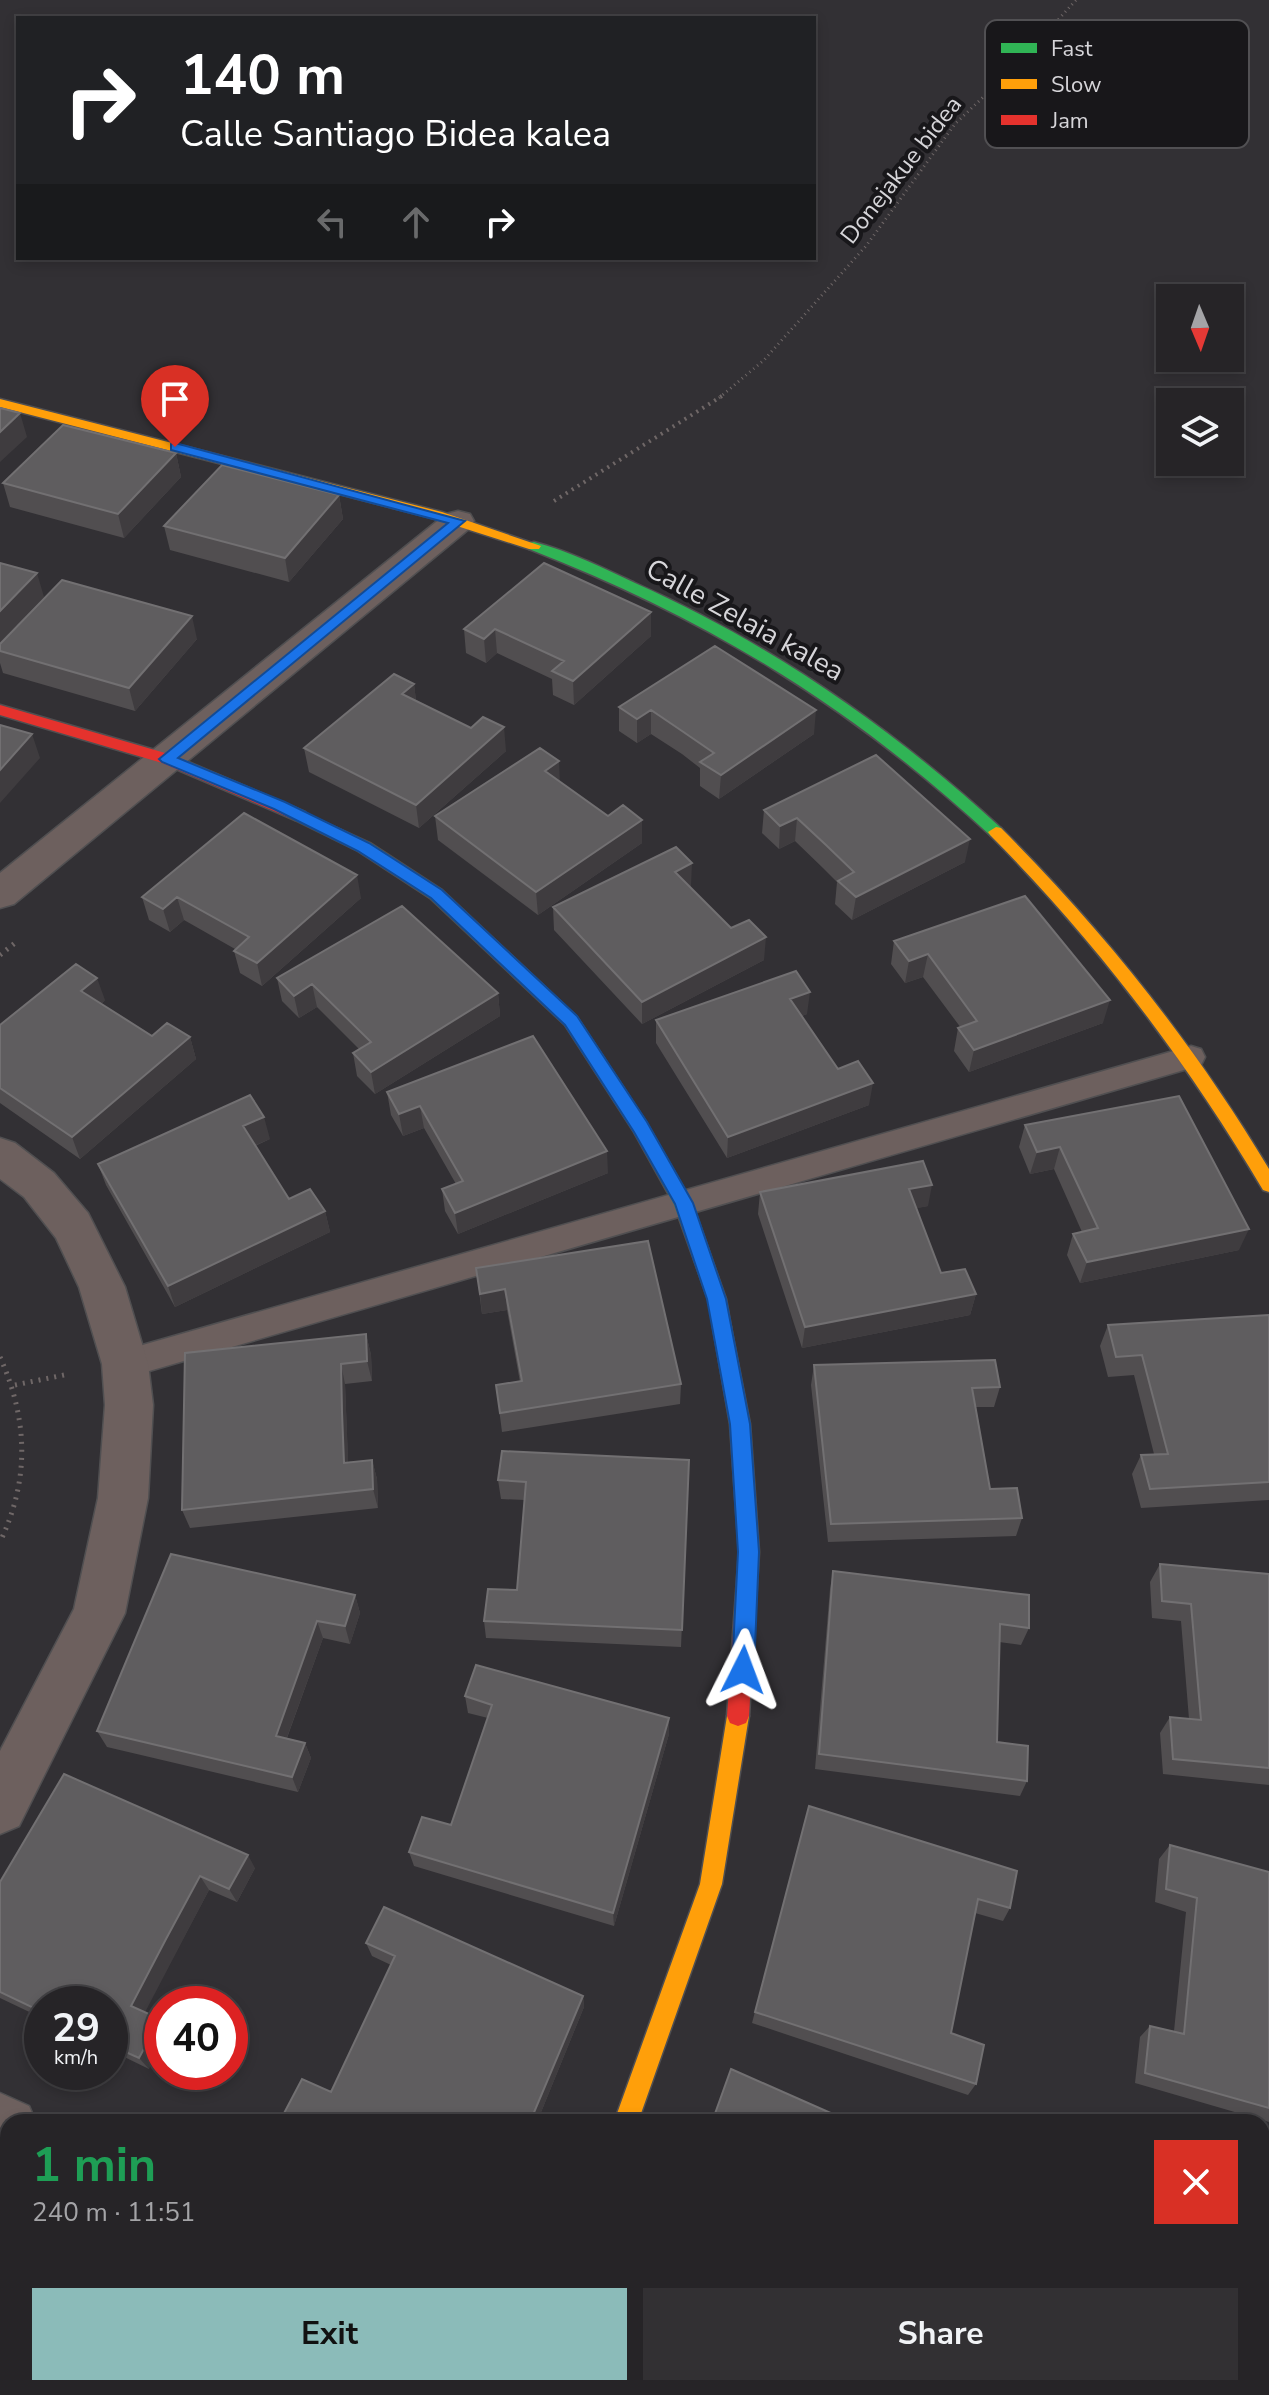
<!DOCTYPE html>
<meta charset="utf-8">
<style>
:root{--surface:#262427;--page:#323033;--text:#f1f3f6;--muted:#a4a4a7;--line:#424144;--accent:#8bbbb9}
body{margin:0;font-family:"Nunito Sans",sans-serif;background:var(--page);color:var(--text);height:100vh;display:flex;flex-direction:column;font-size:30px;white-space:nowrap}
*{box-sizing:border-box;margin:0}
p{font-size:26px;color:var(--muted)}
.icon{flex:none;width:44px;height:44px;fill:none;stroke:currentColor;stroke-width:2;stroke-linecap:round;stroke-linejoin:round}
.map{position:relative;flex:1;overflow:hidden}
.sheet{position:absolute;left:0px;top:2114px;width:1270px;height:282px;display:flex;flex-direction:column;background:var(--surface);border-radius:24px 24px 0 0;box-shadow:0 4px 12px #0003,0 0 0 2px var(--line)}
.sheet>*{flex:none}
.banner{position:absolute;left:16px;top:16px;width:800px;height:244px;border-radius:0px;box-shadow:0 4px 12px #0003,0 0 0 2px var(--line);background:#202124;color:#fff;overflow:hidden}
.needle{width:52px;rotate:178deg}
.buttons{position:absolute;left:1156px;top:284px;display:grid;gap:16px}
.buttons a{display:grid;place-items:center;width:88px;height:88px;border-radius:0px;background:var(--surface);box-shadow:0 4px 12px #0003,0 0 0 2px var(--line);font-size:40px}
.speed{position:absolute;left:24px;top:1986px;display:flex;gap:16px;font-size:40px;font-weight:700;text-align:center}
.speed>*{display:grid;place-content:center;width:104px;height:104px;border-radius:50%;background:var(--surface);box-shadow:0 4px 12px #0003,0 0 0 2px var(--line);line-height:1}
.speed small{font-size:20px;font-weight:400}
.speed .limit{border:12px solid #d22;background:#fff;color:#111}
.pin{position:absolute;display:grid;place-items:center;width:68px;height:68px;color:#fff;margin:-82px -34px;border-radius:50% 50% 50% 0;rotate:-45deg;box-shadow:0 0 8px #0007}
.pin .icon{rotate:45deg}
.me{position:absolute;width:88px;margin:-44px;rotate:3deg;stroke-linejoin:round;filter:drop-shadow(0 0 6px #0008)}
.turn{display:flex;align-items:center;gap:28px;height:168px;padding:0 32px;font-size:36px}
.turn .icon{width:104px;height:104px;stroke-width:2.5}
.turn b{display:block;font-size:56px;line-height:68px}
.lanes{display:flex;align-items:center;height:76px;padding:0 32px;background:#0003;justify-content:center;gap:40px;direction:ltr}
.lanes .off{opacity:.35}
.round{display:grid;place-items:center;flex:none;width:84px;height:84px;border-radius:0px;background:var(--page)}
.head{display:flex;align-items:center;justify-content:space-between;height:136px;padding:0 32px}
h1{font-size:48px;font-weight:700;line-height:60px;color:#1e9e55}
.button{display:flex;gap:16px;margin-top:auto;padding:16px 32px}
.button a{flex:1;height:92px;border-radius:0px;background:var(--accent);color:#111;font-size:32px;font-weight:700;line-height:92px;text-align:center}
.button a+a{background:var(--page);color:var(--text)}
.map>svg:first-child{display:block}
.lines{fill:none;stroke-linecap:round;stroke-linejoin:round}
.lane-casing{stroke:#504f51;stroke-width:3}
.street-casing{stroke:#504f51;stroke-width:3}
.fast-casing{stroke:#504f51;stroke-width:3}
.slow-casing{stroke:#504f51;stroke-width:3}
.jam-casing{stroke:#504f51;stroke-width:3}
.path-far3{stroke:#6f6767;stroke-width:3;stroke-dasharray:1 4;stroke-linecap:butt}
.path-far2{stroke:#6f6767;stroke-width:4;stroke-dasharray:2 5;stroke-linecap:butt}
.path-far1{stroke:#6f6767;stroke-width:5;stroke-dasharray:2 6;stroke-linecap:butt}
.path{stroke:#6f6767;stroke-width:6;stroke-dasharray:3 8;stroke-linecap:butt}
.lane{fill:#6d605e;fill-rule:evenodd}
.street{fill:#6d605e;fill-rule:evenodd}
.fast{fill:#30b455;fill-rule:evenodd}
.slow{fill:#ff9f0a;fill-rule:evenodd}
.jam{fill:#e5322d;fill-rule:evenodd}
.wall{fill:#514e50}
.shaded-wall{fill:#3f3c3f}
.building{fill:#5f5d5f;stroke:#727072;stroke-width:2}
.route{fill:#1a73e8;stroke:#114b97;stroke-width:2}
.labels{text-anchor:middle;dominant-baseline:central;stroke-width:8;stroke-linejoin:round;paint-order:stroke}
.far-street-label{font-size:24px;fill:#d6d5d9;stroke:#18171a}
.street-label{font-size:28px;fill:#d6d5d9;stroke:#18171a}
.key{fill:#18171a;stroke:#515053;stroke-width:2}
.key-label{font-size:22px;fill:#d6d5d9}
</style>
<div class="map">
<svg width="1269" height="2395" viewBox="0 0 1269 2395">
<rect width="100%" height="100%" fill="#323034"/>
<g class="lines">
<g class="lane-casing">
<path id="lane" d="M1191,1046L1201,1049L1205,1057L1201,1065L125,1378L114,1374L109,1364L114,1354L125,1350Z"/>
</g>
<g class="street-casing">
<path id="street" d="M458,511L470,514L474,521L470,528L14,904L0,908V873L446,514Z
M0,1138L15,1143L54,1173L88,1213L125,1287L148,1364L153,1405L148,1498L125,1613L19,1826L0,1834V1751L74,1609L98,1498L105,1405L102,1364L79,1287L56,1238L24,1197L0,1179Z
M0,2093L29,2106L36,2122H8V2157L0,2154Z
M504,2388H578L581,2395H507Z"/>
</g>
<g class="fast-casing">
<path id="fast" d="M534,542C569,551 603,568 635,583C772,644 892,728 1001,828L1004,832L1001,836H991C849,705 708,619 529,549V543Z
M300,811L370,843L442,890L577,1017L646,1122L692,1203L726,1299L731,1327L729,1333L722,1335L715,1333L708,1299L674,1204L634,1132L565,1025L430,898L358,851L295,820L292,816Z"/>
</g>
<g class="slow-casing">
<path id="slow" d="M0,399L442,512L541,546L539,549H529L432,518L0,407Z
M996,827L1001,828C1105,932 1194,1044 1269,1169V1192L1263,1190C1186,1060 1097,943 991,836L988,832Z
M738,1706L746,1709L749,1716L722,1884L638,2122H614L700,1884L727,1716L730,1709Z"/>
</g>
<g class="jam-casing">
<path id="jam" d="M0,705L172,755L305,812L308,816L300,821L295,820L162,763L0,715Z
M722,1319L729,1321L731,1327L750,1424L759,1552L749,1716L746,1723L738,1726L730,1723L727,1716L739,1552L730,1424L713,1327L715,1321Z"/>
</g>
<path class="path-far3" d="M719,398L764,360L866,246L955,124L1021,61L1076,0"/>
<path class="path-far2" d="M554,501L722,396"/>
<path class="path-far1" d="M0,955L15,943
M0,1357C28,1420 30,1479 0,1542
M15,1385L69,1374"/>
<path class="path" d="M0,2209L8,2213
M354,2388L367,2395"/>
<use href="#lane" class="lane"/>
<use href="#street" class="street"/>
<use href="#fast" class="fast"/>
<use href="#slow" class="slow"/>
<use href="#jam" class="jam"/>
</g>
<path class="wall" d="M176,453L181,477L124,538L10,507L3,483Z
M339,495L343,519L289,582L170,550L164,526Z
M544,563L651,636L574,705L553,695L552,679L497,653L486,663L466,653L464,629Z
M197,639L135,711L3,673L0,663V644Z
M715,646L814,734L719,799L700,786V768L682,754L651,734L637,743L619,731V707Z
M414,684L416,701L506,751L419,828L309,772L304,748Z
M560,782L608,816L642,820V843L538,915L438,840L435,816Z
M764,810L965,862L852,920L835,904L837,882L823,868L795,841L779,849L762,833Z
M691,886L690,887L764,960L642,1024L554,930L553,907Z
M142,897L361,898L262,986L240,973L234,951L235,949L184,920L170,932L149,920Z
M894,941L1103,1023L969,1072L954,1051L958,1028H961L923,977L905,983L891,964Z
M277,978L498,993L500,1016L375,1094L357,1076L353,1053L359,1049L317,1007L299,1018L282,1001Z
M105,1000L101,1004L152,1036L190,1037L196,1059L80,1159L0,1103V1025Z
M807,1014L802,1016L838,1069L869,1105L727,1158L656,1043V1020Z
M387,1092L608,1173L458,1234L445,1211L442,1189L456,1184L424,1128L403,1136L391,1115Z
M1025,1125L1239,1250L1080,1283L1067,1255L1073,1234L1082,1232L1054,1169L1030,1174L1019,1147Z
M270,1139L255,1146L289,1199L325,1211L330,1232L175,1307L106,1185L98,1164Z
M760,1192L928,1206L916,1208L941,1273L976,1294L970,1315L802,1348L758,1214Z
M476,1268L681,1384L680,1404L502,1432L496,1385L520,1382L507,1310L482,1314Z
M1269,1315V1500L1141,1508L1132,1474L1141,1455L1154,1454L1134,1375L1108,1377L1100,1346L1108,1325Z
M366,1334L371,1355L372,1381L345,1384L348,1462L372,1460L377,1479L378,1508L190,1528L182,1510Z
M814,1365L1000,1387L994,1407H976L990,1489L1022,1518L1016,1536L828,1542L811,1385Z
M689,1460L681,1647L486,1638L484,1621L517,1590L525,1500L501,1499L498,1480Z
M1160,1564L1269,1574V1785L1163,1774L1160,1733L1170,1717L1189,1719L1181,1621L1152,1618L1150,1582Z
M833,1571L1029,1628L1021,1645L999,1642L997,1742L1027,1781L1020,1796L815,1769L830,1589Z
M355,1595L360,1613L350,1644L323,1638L287,1738L305,1743L311,1758L298,1792L107,1747L97,1731Z
M465,1696L669,1718V1734L614,1926L414,1866L409,1852L451,1825L488,1718L468,1713Z
M809,1806L1010,1908L1003,1921L975,1913L951,2033L976,2084L968,2095L752,2023Z
M1170,1845L1269,1872V2122L1135,2083L1140,2037L1150,2026L1174,2031L1186,1912L1155,1902L1159,1859Z
M255,1868L237,1902L209,1890L176,1952L144,2012L149,2069L110,2050V2004H42V2018L0,1998V1882Z
M366,1943L583,1996L584,2007L537,2122H286L282,2117L331,2092L391,1965L372,1956Z
M817,2388H885L883,2395H831Z
M1104,2388H1262L1269,2395H1102Z"/>
<path class="shaded-wall" d="M20,413L27,437L0,462V432Z
M176,453L181,477L124,538L118,514Z
M339,495L343,519L289,582L285,558Z
M37,573L44,597L0,643V611Z
M651,612V636L574,705L573,681Z
M192,616L197,639L135,711L129,688Z
M495,629L497,653L486,663L484,639Z
M414,684L417,708L402,694Z
M651,710V734L637,743V719Z
M816,710L814,734L719,799L721,775Z
M504,727L506,751L419,828L416,805Z
M32,734L40,758L0,803V770Z
M559,761L560,785L545,771Z
M797,818L795,841L779,849L780,826Z
M642,820V843L538,915L536,892Z
M970,839L965,862L852,920L856,897Z
M692,863L691,886L674,895L675,872Z
M357,875L361,898L262,986L257,963Z
M177,897L184,920L170,932L163,909Z
M766,937L764,960L642,1024V1002Z
M928,954L923,977L905,983L909,961Z
M97,978L105,1000L89,1014L81,991Z
M312,984L317,1007L299,1018L294,996Z
M810,992L807,1014L788,1021L790,999Z
M498,993L500,1016L375,1094L371,1072Z
M1110,1000L1103,1023L969,1072L974,1050Z
M190,1037L196,1059L80,1159L72,1137Z
M873,1083L869,1105L727,1158L728,1137Z
M420,1106L424,1128L403,1136L399,1114Z
M264,1117L270,1139L249,1148L243,1126Z
M1060,1147L1054,1169L1030,1174L1037,1152Z
M607,1151L608,1173L458,1234L455,1213Z
M932,1185L928,1206L904,1211L909,1189Z
M325,1211L330,1232L175,1307L168,1286Z
M1249,1229L1239,1250L1080,1283L1087,1262Z
M505,1289L507,1310L482,1314L480,1294Z
M976,1294L970,1315L802,1348L805,1327Z
M366,1334L371,1355L372,1381L367,1361Z
M341,1364L345,1384L349,1482L344,1463Z
M372,1460L377,1479L378,1508L373,1489Z
M355,1595L360,1613L350,1644L345,1626Z
M317,1621L323,1638L282,1751L276,1736Z
M669,1718V1734L614,1926L613,1913Z
M305,1743L311,1758L298,1792L292,1777Z
M248,1855L255,1868L237,1902L229,1889Z
M200,1876L209,1890L142,2018L131,2006Z
M583,1996L584,2007L537,2122H530Z
M160,2019L162,2022V2045L149,2069L139,2058Z"/>
<path class="building" d="M0,408L20,413L0,432Z
M63,425L176,453L118,514L3,483Z
M222,465L339,495L285,558L164,526Z
M0,563L37,573L0,611Z
M544,563L651,612L573,681L552,671L564,661L495,629L484,639L464,629Z
M62,580L192,616L129,688L0,651V644Z
M715,646L816,710L721,775L700,762L714,753L682,731L651,710L637,719L619,707Z
M394,674L414,684L402,694L471,728L483,717L504,727L416,805L304,748Z
M0,725L32,734L0,770Z
M540,748L559,761L545,771L608,816L623,805L642,820L536,892L435,816Z
M876,755L970,839L856,897L838,881L854,872L826,845L797,818L780,826L764,810Z
M244,813L357,875L257,963L234,951L249,937L177,897L163,909L142,897Z
M676,847L692,863L675,872L731,928L749,920L766,937L642,1002L553,907Z
M1025,896L1110,1000L974,1050L958,1028L977,1021L928,954L909,961L894,941Z
M402,906L498,993L371,1072L353,1053L371,1042L312,984L294,996L277,978Z
M76,964L97,978L81,991L152,1036L167,1023L190,1037L72,1137L0,1088V1025Z
M796,971L810,992L790,999L838,1069L858,1061L873,1083L728,1137L656,1020Z
M533,1036L607,1151L455,1213L442,1189L463,1181L420,1106L399,1114L387,1092Z
M250,1095L264,1117L243,1126L289,1199L310,1189L325,1211L168,1286L98,1164Z
M1179,1096L1249,1229L1087,1262L1073,1234L1098,1228L1060,1147L1037,1152L1025,1125Z
M923,1161L932,1185L909,1189L941,1273L965,1269L976,1294L805,1327L760,1192Z
M648,1241L681,1384L500,1413L496,1385L522,1381L505,1289L480,1294L476,1268Z
M1269,1315V1482L1150,1489L1141,1455L1168,1454L1142,1355L1116,1357L1108,1325Z
M366,1334L367,1361L341,1364L342,1412L344,1463L372,1460L373,1489L182,1510L185,1353Z
M995,1360L1000,1387L972,1388L990,1489L1017,1488L1022,1518L831,1524L814,1365Z
M502,1451L689,1460L682,1630L484,1621L488,1589L517,1590L526,1482L498,1480Z
M171,1554L355,1595L345,1626L317,1621L276,1736L305,1743L292,1777L97,1731Z
M1160,1564L1269,1574V1768L1173,1759L1170,1717L1201,1720L1191,1604L1162,1601Z
M833,1571L1029,1595V1628L1000,1624L997,1742L1028,1746L1027,1781L819,1754Z
M476,1665L669,1718L613,1913L409,1852L422,1817L451,1825L492,1705L465,1696Z
M64,1774L248,1855L229,1889L200,1876L166,1939L131,2006L160,2019L139,2058L110,2045V2004H42V2012L0,1992V1882Z
M809,1806L1017,1871L1010,1908L978,1899L951,2033L984,2045L976,2084L755,2012Z
M1170,1845L1269,1872V2108L1145,2073L1150,2026L1184,2034L1197,1898L1166,1889Z
M384,1907L583,1996L530,2122H292L282,2117L302,2079L331,2092L395,1956L366,1943Z
M731,2069L851,2122H712Z
M1262,2249L1269,2252V2395H1112L1114,2388H1262Z
M0,2265L8,2269L7,2335L0,2331Z
M135,2388H238L251,2395H131Z
M830,2388H885L883,2395H845Z"/>
<path class="route" d="M175,443L465,521L178,758L285,802L369,843L442,890L577,1016L647,1122L693,1203L726,1299L750,1424L759,1552L754,1670L750,1677L743,1680L735,1677L732,1670L738,1552L730,1424L707,1299L675,1204L634,1132L565,1025L431,898L358,851L274,809L162,762L159,759L448,523L171,450V444Z"/>
<g class="labels">
<g class="far-street-label">
<text transform="translate(901 170) rotate(-52)">Donejakue bidea</text>
</g>
<g class="street-label">
<text transform="translate(745 620) rotate(29)">Calle Zelaia kalea</text>
</g>
</g>
<rect x="985" y="20" width="264" height="128" rx="12" class="key"/>
<rect x="1001" y="43" width="36" height="10" fill="#30b455"/>
<rect x="1001" y="79" width="36" height="10" fill="#ff9f0a"/>
<rect x="1001" y="115" width="36" height="10" fill="#e5322d"/>
<g class="key-label">
<text x="1051" y="56">Fast</text>
<text x="1051" y="92">Slow</text>
<text x="1051" y="128">Jam</text>
</g>
</svg>
<div class="buttons">
<a><svg class="needle" viewBox="-14 -14 28 28"><path d="M0-13l5 13h-10z" fill="#e53935"/><path d="M0 13l5-13h-10z" fill="#a4a4a7"/></svg></a>
<a><svg class="icon" aria-label="layers" viewBox="0 0 24 24"><path d="M12 4l9 5-9 5-9-5zM3 14l9 5 9-5"/></svg></a>
</div>
<div class="speed"><div>29<small>km/h</small></div><div class="limit">40</div></div>
<div class="pin" style="left:175px;top:447px;background:#d93025"><svg class="icon" aria-label="arrive" viewBox="0 0 24 24"><path d="M6 21V4h12l-3 4 3 4H6"/></svg></div>
<svg class="me" style="left:743px;top:1670px" viewBox="-20 -20 40 40"><path d="M0-17L14 15 0 8-14 15z" fill="#1a73e8" stroke="#fff" stroke-width="4"/></svg>
<div class="banner">
<div class="turn"><svg class="icon" aria-label="right" viewBox="0 0 24 24"><path d="M7 20v-9h11M14 6l5 5-5 5"/></svg><div><b>140 m</b>Calle Santiago Bidea kalea</div></div>
<div class="lanes"><svg class="icon off" aria-label="left" viewBox="0 0 24 24"><path d="M17 20v-9H6M10 6l-5 5 5 5"/></svg><svg class="icon off" aria-label="ahead" viewBox="0 0 24 24"><path d="M12 20V5M6 11l6-6 6 6"/></svg><svg class="icon" aria-label="right" viewBox="0 0 24 24"><path d="M7 20v-9h11M14 6l5 5-5 5"/></svg></div>
</div>
<section class="sheet">
<div class="head"><div><h1>1 min</h1><p>240 m · 11:51</p></div><a class="round" style="background:#d93025;color:#fff"><svg class="icon" aria-label="close" viewBox="0 0 24 24"><path d="M6 6l12 12M18 6L6 18"/></svg></a></div>
<div class="button"><a>Exit</a><a>Share</a></div>
</section>
</div>
